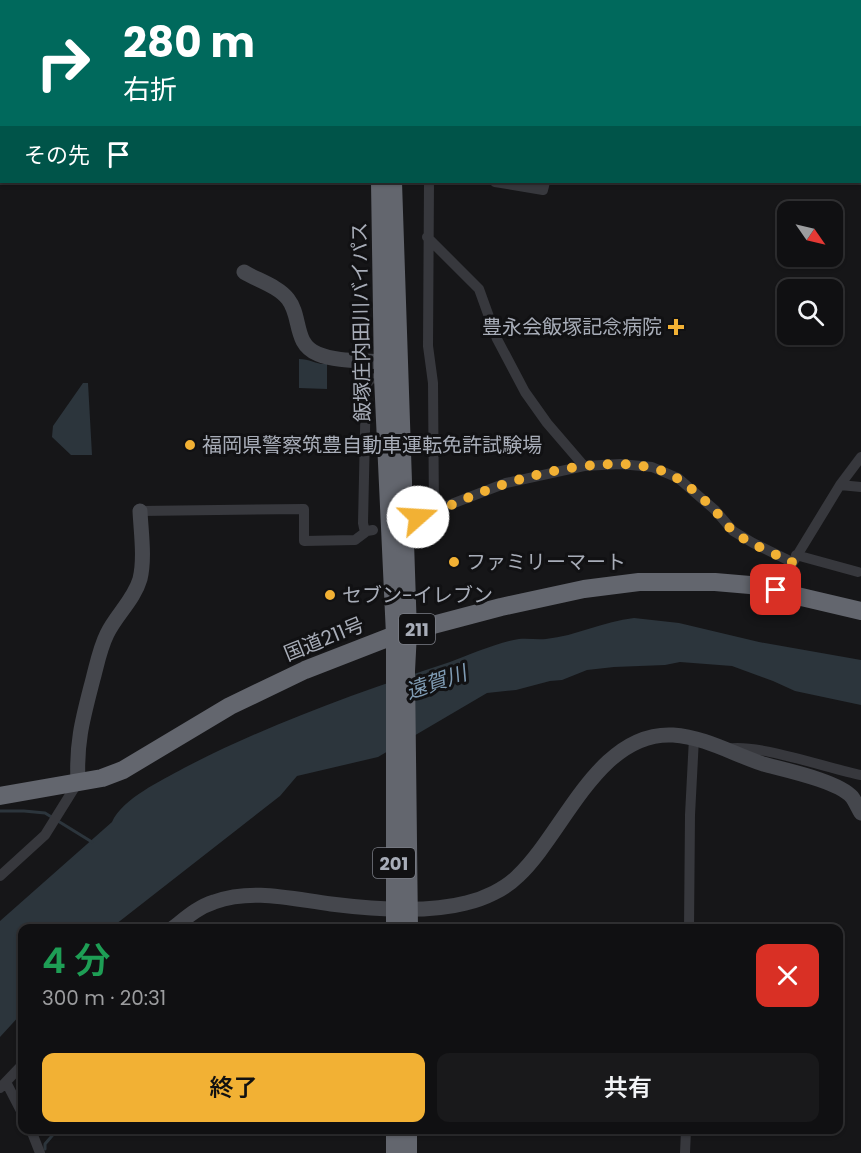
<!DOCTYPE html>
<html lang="ja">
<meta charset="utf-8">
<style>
:root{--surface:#101012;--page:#19191b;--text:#f1f3f6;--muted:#9c9d9f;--line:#303032;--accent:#f2b134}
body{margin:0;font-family:Poppins,"Noto Sans JP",sans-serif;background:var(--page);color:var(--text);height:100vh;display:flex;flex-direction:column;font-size:22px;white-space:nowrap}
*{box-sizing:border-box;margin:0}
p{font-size:20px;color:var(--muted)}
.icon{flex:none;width:33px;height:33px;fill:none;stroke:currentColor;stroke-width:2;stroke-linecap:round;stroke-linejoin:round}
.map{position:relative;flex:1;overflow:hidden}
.details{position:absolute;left:18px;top:924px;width:825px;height:210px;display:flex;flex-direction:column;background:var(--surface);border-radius:12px;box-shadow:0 2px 4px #0004,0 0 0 2px var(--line)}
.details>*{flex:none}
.hud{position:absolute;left:0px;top:0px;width:861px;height:183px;box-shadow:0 2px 4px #0004,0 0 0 2px var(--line);background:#00695c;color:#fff;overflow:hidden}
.needle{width:39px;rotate:124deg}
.buttons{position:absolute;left:777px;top:201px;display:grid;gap:12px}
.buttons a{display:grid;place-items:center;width:66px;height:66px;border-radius:12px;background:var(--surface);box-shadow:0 2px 4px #0004,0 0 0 2px var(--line);font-size:30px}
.pin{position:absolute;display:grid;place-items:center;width:51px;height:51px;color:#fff;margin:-26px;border-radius:12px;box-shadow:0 3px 9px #0006}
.me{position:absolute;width:66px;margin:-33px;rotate:71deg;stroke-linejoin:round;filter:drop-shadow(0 0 4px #0008)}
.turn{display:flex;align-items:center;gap:21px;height:126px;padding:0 24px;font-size:27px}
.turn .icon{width:78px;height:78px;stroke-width:2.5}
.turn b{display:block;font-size:42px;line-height:51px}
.then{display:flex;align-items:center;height:57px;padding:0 24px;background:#0003;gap:12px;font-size:22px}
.round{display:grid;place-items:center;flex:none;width:63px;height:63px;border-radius:12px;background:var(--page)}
.overview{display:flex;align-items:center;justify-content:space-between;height:102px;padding:0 24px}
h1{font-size:36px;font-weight:600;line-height:45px;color:#1e9e55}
.cta{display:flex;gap:12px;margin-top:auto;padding:12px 24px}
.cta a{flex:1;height:69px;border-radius:12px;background:var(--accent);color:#111;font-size:24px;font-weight:600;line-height:69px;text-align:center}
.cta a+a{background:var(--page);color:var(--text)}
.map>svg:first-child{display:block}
.water{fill:#2c353c}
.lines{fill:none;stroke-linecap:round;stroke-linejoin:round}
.stream{stroke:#2c353c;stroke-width:3}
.street{stroke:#37383d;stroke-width:10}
.secondary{stroke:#45474d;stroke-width:15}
.highway{stroke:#63666e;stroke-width:18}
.route{stroke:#f2b134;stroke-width:10;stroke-dasharray:0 18}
.poi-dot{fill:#f2b134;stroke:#111113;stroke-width:2}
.labels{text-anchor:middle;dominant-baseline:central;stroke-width:6;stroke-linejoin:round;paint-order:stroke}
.shield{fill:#111113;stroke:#7b7e86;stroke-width:1.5}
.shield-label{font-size:18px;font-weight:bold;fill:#a8adb8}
.street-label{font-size:20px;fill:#a8adb8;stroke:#111113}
.poi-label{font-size:20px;fill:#a8adb8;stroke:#111113;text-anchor:start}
.water-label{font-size:21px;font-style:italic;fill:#7f9bb3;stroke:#111113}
</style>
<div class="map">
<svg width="861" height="1153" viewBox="0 0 861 1153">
<rect width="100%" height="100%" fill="#161618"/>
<path class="water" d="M299,359C310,359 317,365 327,364V389L299,388Z
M83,383H88L92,455H71L52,437L53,426Z
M634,618L679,623L759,642L861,660V705L795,691L773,681L732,666L680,662L665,665L614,667L587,670L562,680L550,681L516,690L487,693L378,757L297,776L280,796L111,928H22V1013L0,1037V921L112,822C123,798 161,781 184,768C269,724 359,692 450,662C469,655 499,642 519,639C528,638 537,640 546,639C576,636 604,621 634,618Z"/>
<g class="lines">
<path class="stream" d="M0,811H24L45,813L92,842
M45,1149V1144L57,1130"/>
<path class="street" d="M42,0V2
M216,2L217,0
M363,2V0
M429,182L428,346L433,383L434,513
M495,182L543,190L545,182
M427,237L479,289L497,339L525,392L547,423L584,466
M840,485L861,487
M140,511L304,509V541L355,540L367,531L373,530
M418,517L506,483L584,466L620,464L652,467L678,478L715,510L733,531L753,543L792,562
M367,531L364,528L363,523L366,386L370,379L383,377
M796,555L858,572
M776,590L840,485L861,457
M727,749C753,742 830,769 861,775
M0,876L45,835L78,782
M689,928L690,815L694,738
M6,1082L22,1113
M0,1088L22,1065
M31,1130L40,1153
M685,1153L686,1130"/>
<path class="secondary" d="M244,272C257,280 278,286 288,299C302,317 293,344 318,354C337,362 363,360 383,362
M78,782C76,741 83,718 93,679C97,664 100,648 107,634C116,615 134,600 140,579C145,558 141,532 140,511
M173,928C186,918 198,907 214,902C252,888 292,899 331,904C371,909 428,913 466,903C484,899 505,889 518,876C564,833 598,731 673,735C705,737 733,754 763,764C785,770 838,781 852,797C855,801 858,808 861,813"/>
<path class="highway" d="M385,2V0
M401,2V0
M380,182L383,377L395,635V928
M393,182L408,632L406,671L409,928
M0,796L102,778L123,770L230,706L305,670L395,635L501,607L584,589L639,582H715L750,585L861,611
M395,1130V1153
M408,1153V1130"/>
</g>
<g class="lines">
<path class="route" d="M418,517C438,512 457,502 477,494C526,474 627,448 675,477C690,486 705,500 717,513C723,519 728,527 735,533C752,545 773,553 792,562L776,590"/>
</g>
<g class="poi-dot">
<path d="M673 318h6v6h6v6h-6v6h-6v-6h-6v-6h6z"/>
<circle cx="190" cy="445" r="6"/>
<circle cx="454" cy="562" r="6"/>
<circle cx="330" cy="595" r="6"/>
</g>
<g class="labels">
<g class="shield">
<rect x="399" y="614" width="36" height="30" rx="4.5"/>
<rect x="373" y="848" width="42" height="30" rx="4.5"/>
</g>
<g class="shield-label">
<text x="417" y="629">211</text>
<text x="394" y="863">201</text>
</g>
<g class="street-label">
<text transform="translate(361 322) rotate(-91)">飯塚庄内田川バイパス</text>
<text transform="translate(324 639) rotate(-22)">国道211号</text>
</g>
<g class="poi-label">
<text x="662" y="327" text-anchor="end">豊永会飯塚記念病院</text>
<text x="202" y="445">福岡県警察筑豊自動車運転免許試験場</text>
<text x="466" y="562">ファミリーマート</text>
<text x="342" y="595">セブン-イレブン</text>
</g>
<g class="water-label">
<text transform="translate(436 682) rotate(-19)">遠賀川</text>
</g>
</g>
</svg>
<div class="buttons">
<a><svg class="needle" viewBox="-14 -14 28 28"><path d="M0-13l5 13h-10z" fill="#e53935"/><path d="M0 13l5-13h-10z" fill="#9c9d9f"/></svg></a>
<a><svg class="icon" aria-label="search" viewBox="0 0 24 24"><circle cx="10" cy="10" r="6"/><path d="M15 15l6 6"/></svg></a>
</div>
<div class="pin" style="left:776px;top:590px;background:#d93025"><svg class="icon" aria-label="arrive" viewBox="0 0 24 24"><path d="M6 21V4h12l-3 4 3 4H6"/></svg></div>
<svg class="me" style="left:418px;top:517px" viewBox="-20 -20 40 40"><circle r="19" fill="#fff"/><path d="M0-13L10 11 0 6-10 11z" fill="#f2b134"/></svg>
<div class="hud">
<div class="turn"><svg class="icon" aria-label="right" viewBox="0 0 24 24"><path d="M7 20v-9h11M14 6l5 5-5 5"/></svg><div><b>280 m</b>右折</div></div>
<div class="then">その先<svg class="icon" aria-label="arrive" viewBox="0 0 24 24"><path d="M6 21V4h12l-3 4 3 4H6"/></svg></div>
</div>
<section class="details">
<div class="overview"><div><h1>4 分</h1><p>300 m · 20:31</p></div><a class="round" style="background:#d93025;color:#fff"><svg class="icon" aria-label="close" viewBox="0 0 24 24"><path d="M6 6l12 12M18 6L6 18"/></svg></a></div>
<div class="cta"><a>終了</a><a>共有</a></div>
</section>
</div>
